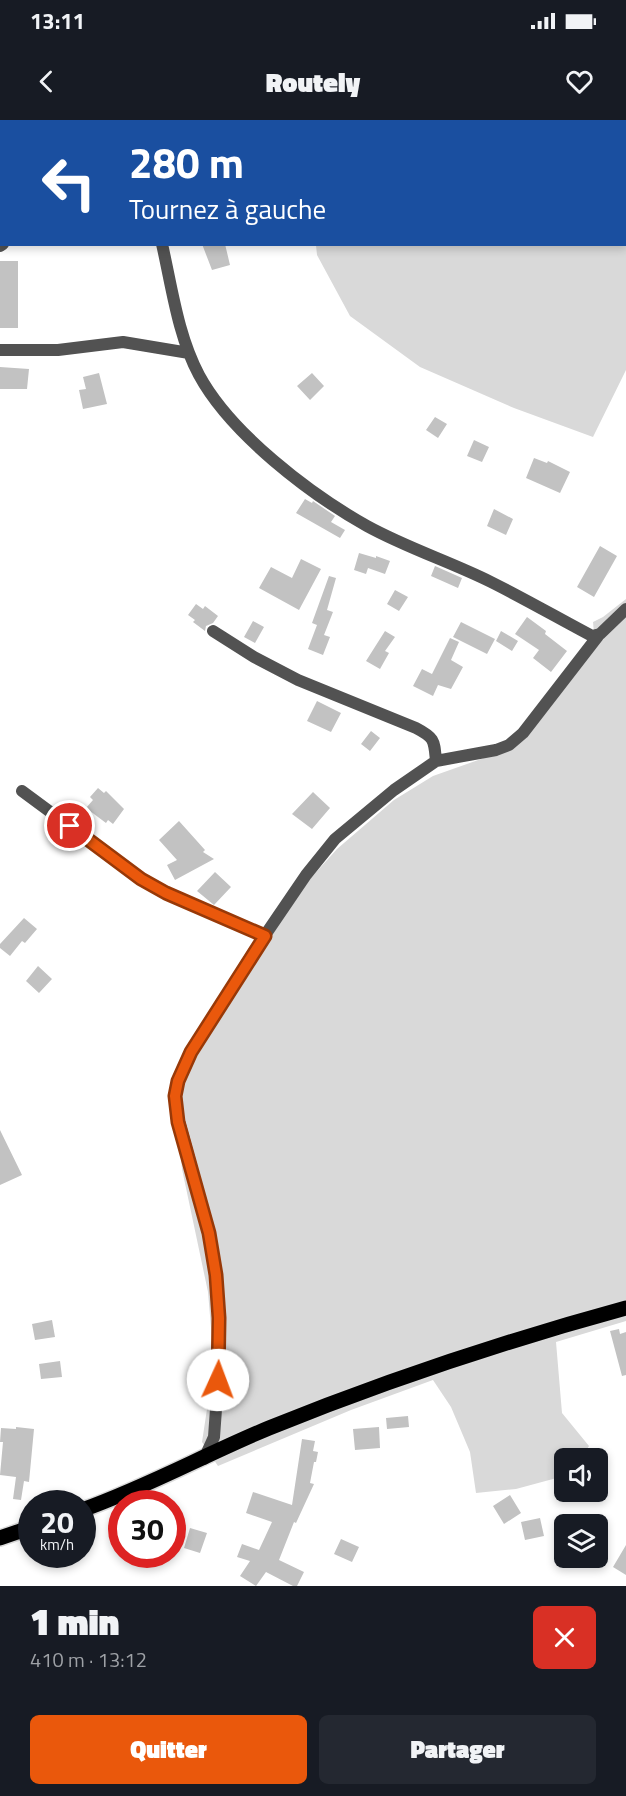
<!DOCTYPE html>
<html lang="fr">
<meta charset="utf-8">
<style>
:root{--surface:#171b24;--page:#242831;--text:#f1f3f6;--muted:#9ea1a6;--accent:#ea580c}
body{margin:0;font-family:"Titillium Web",sans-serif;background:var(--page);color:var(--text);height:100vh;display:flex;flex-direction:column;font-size:22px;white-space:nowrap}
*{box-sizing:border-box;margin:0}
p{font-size:20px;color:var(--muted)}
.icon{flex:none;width:33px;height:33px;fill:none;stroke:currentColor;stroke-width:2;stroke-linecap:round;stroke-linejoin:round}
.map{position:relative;height:1466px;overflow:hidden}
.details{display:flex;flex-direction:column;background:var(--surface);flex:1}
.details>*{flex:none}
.hud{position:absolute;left:0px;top:0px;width:627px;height:126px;box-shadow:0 3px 9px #0003;background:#1a4fa0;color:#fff;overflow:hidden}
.controls{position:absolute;left:554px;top:1328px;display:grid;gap:12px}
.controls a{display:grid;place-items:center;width:54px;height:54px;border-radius:9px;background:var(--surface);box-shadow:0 3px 9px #0003;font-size:30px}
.speed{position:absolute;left:18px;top:1370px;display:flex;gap:12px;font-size:30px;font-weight:700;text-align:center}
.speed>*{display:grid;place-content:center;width:78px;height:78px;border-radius:50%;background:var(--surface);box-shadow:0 3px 9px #0003;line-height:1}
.speed small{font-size:15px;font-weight:400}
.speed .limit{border:9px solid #d22;background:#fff;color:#111}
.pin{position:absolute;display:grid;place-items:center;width:51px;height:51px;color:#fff;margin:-26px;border:3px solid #fff;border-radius:50%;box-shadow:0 2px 6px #0007}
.me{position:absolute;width:66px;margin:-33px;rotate:2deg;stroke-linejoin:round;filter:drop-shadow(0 0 4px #0008)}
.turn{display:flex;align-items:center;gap:21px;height:126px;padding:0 30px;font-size:27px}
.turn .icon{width:78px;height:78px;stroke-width:2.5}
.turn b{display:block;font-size:42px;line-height:51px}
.round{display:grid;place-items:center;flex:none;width:63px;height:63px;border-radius:9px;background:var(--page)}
.summary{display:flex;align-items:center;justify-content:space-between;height:102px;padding:0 30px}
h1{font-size:36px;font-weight:800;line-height:45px}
.button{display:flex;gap:12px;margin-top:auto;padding:12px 30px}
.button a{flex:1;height:69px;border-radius:9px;background:var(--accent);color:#fff;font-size:24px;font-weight:800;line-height:69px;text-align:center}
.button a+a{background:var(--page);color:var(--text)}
.status{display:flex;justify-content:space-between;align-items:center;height:42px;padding:0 30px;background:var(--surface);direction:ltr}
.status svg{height:16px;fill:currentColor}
header{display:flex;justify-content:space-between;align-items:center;height:78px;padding:0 30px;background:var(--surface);font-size:27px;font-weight:800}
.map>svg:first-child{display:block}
.green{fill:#d9d9d9}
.building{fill:#c2c2c2}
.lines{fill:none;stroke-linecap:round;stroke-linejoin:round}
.major-casing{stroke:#dbdbdb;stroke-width:18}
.minor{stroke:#525252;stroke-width:12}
.major{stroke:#000;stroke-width:15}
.route-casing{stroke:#983908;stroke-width:15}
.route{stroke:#ea580c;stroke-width:10}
</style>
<div class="status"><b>13:11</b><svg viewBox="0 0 49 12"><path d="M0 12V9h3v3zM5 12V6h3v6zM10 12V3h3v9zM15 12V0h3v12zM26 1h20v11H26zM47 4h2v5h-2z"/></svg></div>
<header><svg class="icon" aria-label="back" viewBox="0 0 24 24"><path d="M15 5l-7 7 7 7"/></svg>Routely<svg class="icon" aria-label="heart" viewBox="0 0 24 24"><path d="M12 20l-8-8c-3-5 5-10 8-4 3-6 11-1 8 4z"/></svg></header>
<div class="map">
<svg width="626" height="1466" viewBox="0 0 626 1466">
<rect width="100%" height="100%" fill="#fff"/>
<path class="green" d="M309,0H626V250L593,317L514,288L420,247L350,196L317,135L316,125L626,124V2Z
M626,479V1201L556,1222L562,1293L589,1326L581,1338H564V1356L516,1369L476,1373L470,1332L451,1287L433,1260L351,1290L218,1346L202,1322L214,1243L208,1172L182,1049L177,997L191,935L221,894L257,835L310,759L337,729L394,680L433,656L498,633L519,612L594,513L593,502L603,497Z"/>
<path class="building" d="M202,124H225L230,145L212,150Z
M0,141H18V208H0Z
M0,247L29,249L27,269H0Z
M99,253L107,284L83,289L79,270L86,269L83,257Z
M312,253L324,266L310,280L297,266Z
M435,297L447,304L438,318L426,310Z
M474,320L489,327L482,342L467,336Z
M534,338L547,343L548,341L570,352L560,373L526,358Z
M305,379L312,383L313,381L335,396L331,402L345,410L340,418L296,393Z
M494,389L513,399L506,415L487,406Z
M600,426L617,436L594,477L577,467Z
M359,433L376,438V436L390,441L385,454L368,448L366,454L354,450Z
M301,439L321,449L299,490L259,468L271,447L292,458Z
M435,446L462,458L458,468L431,456Z
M329,456L336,458L327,490L333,492L324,515L330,517L323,535L308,529L317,505L312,503Z
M395,470L408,477L399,491L387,484Z
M196,484L203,489L205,486L218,496L213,503L206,506L205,511L193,502L195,500L188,495Z
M527,497L546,511L545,514L567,531L551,552L533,538L539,530L515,514Z
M253,501L264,507L255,523L244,517Z
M461,502L495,519L487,534L453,517Z
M385,511L395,517L385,531L389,533L380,549L366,541Z
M501,511L518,521L512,531L496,521Z
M450,518L459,522L451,540L463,547L451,569L438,565L433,576L413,566L422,549L432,554Z
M317,581L341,593L331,612L307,601Z
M371,611L380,618L370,631L361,624Z
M98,668L104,673L106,671L124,689L113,704L108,700L106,703L86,688L93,680L90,677Z
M313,672L330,688L312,709L292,694Z
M179,701L205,730L203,732L214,739L175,760L167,745L177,740L159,720Z
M215,752L231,767L214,785L197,771Z
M24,798L37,809L25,823L22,821L10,836L0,828V824Z
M38,846L52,859L39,873L26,861Z
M0,1010L22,1055L0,1065Z
M52,1200L55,1217L35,1220L32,1204Z
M619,1209L620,1214L626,1212V1255L622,1256L610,1211Z
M60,1241L62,1257L41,1259L39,1244Z
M408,1296L409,1307L387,1309L386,1298Z
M16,1307L34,1309L29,1362L24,1361L21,1380L13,1379L16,1357L0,1355L3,1322H0L1,1308L16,1309Z
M379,1307L380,1328L355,1330L353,1309Z
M302,1319L315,1321L313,1331L318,1332L316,1342H314L310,1363L314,1364L296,1403L294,1402L279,1440L304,1452L297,1466H293L266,1452L256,1466L240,1456L250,1441L237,1437L242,1424L259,1430L272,1402L246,1393L253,1372L292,1385Z
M510,1375L521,1393L504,1404L493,1386Z
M540,1398L544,1416L525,1420L521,1402Z
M190,1408L207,1413L200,1433L184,1428Z
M341,1419L359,1427L352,1442L334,1434Z
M626,1425V1455L613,1447Z"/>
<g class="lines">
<g class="major-casing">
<path id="major" d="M82,1390C147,1367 206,1334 269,1308C385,1261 505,1221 626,1188
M0,1418L32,1407"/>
</g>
<path class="minor" d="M136,0V2
M162,124C172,168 178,216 199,255C231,314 310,374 367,406C407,428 451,442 491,462C525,479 558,498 592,516L600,514L626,489
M0,126L3,124
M0,230H58L123,222L189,233
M213,511L254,537L298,560L416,608C435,618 434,620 436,641
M22,671L141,759L166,773L265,816
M204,1339L214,1317L217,1275L219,1198L216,1155L209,1112L176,990L175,976L178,961L191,932L255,830L306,755L335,719L394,670L436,641L496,630L509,625L523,613L598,516"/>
<use href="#major" class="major"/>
</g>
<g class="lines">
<g class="route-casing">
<path id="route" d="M70,706L141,759L166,773L265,816L191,932L178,961L175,976L178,1002L209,1113L216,1155L219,1198L218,1260"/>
</g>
<use href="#route" class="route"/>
</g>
</svg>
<div class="controls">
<a><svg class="icon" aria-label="sound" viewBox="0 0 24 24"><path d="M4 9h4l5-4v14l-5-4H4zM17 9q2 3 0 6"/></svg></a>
<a><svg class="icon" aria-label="layers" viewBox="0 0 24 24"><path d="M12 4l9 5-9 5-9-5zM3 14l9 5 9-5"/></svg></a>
</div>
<div class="speed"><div>20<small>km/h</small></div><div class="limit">30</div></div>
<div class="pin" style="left:70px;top:706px;background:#d93025"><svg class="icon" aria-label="arrive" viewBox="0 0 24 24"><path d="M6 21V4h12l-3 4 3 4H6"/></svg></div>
<svg class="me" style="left:218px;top:1260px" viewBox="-20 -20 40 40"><circle r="19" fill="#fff"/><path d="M0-13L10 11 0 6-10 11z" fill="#ea580c"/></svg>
<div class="hud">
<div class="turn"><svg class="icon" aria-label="left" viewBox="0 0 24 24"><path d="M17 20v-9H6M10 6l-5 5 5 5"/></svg><div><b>280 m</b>Tournez à gauche</div></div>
</div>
</div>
<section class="details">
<div class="summary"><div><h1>1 min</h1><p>410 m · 13:12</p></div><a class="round" style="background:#d93025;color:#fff"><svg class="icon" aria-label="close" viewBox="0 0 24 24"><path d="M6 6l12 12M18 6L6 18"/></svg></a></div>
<div class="button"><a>Quitter</a><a>Partager</a></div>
</section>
